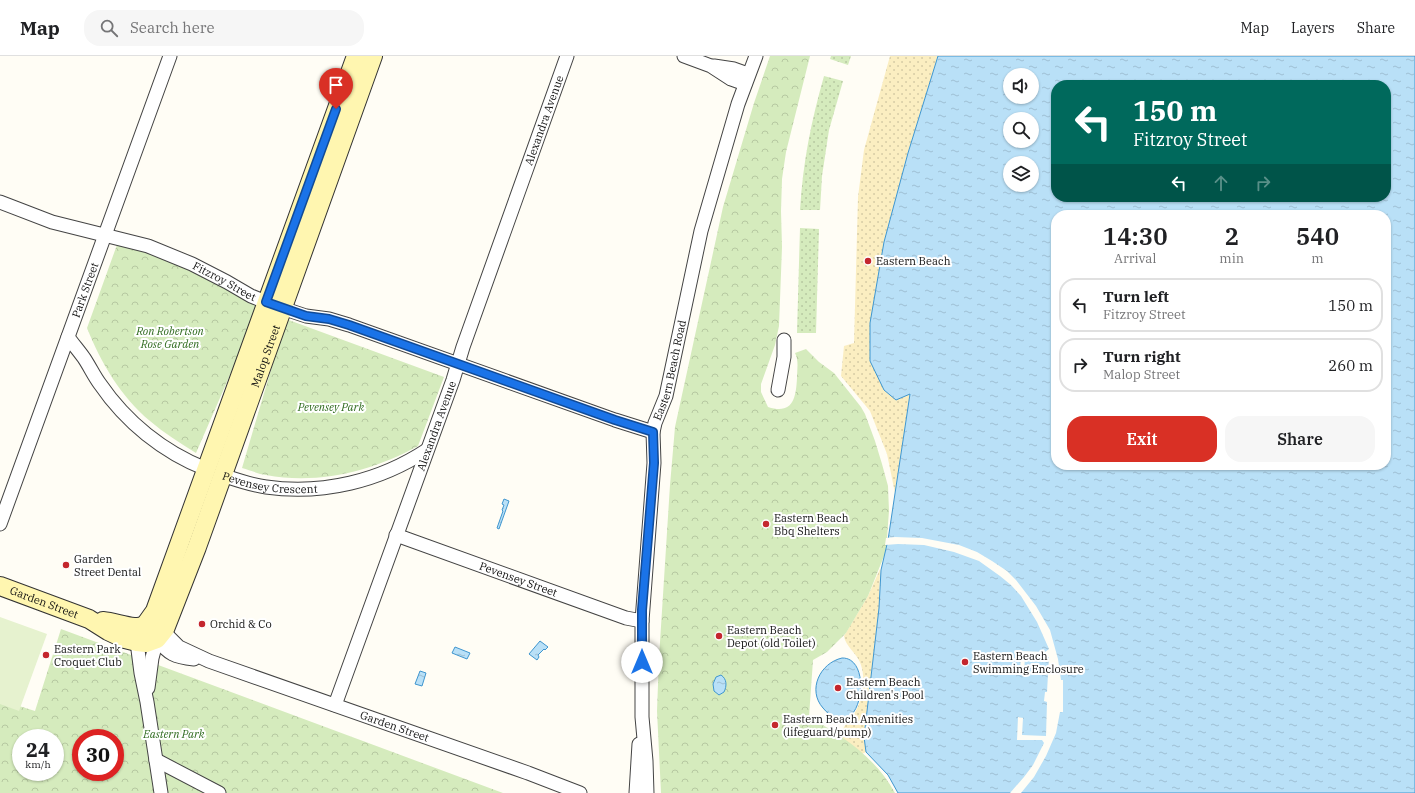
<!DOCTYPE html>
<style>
:root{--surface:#fff;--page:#f6f6f6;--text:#202124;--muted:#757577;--line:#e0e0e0;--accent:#d93025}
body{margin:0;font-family:"IBM Plex Serif",serif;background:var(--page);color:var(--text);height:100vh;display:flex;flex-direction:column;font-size:15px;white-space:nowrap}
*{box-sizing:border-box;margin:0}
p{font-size:13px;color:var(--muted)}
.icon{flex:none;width:22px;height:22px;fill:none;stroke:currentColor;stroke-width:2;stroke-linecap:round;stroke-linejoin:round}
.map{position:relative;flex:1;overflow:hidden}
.panel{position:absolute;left:1051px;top:154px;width:340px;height:260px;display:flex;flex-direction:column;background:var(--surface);border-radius:16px;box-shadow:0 1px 3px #0004}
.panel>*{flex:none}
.guide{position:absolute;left:1051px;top:24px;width:340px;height:122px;border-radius:16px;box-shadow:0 1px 3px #0004;background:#00695c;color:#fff;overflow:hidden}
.controls{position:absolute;left:1003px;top:12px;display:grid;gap:8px}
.controls a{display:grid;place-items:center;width:36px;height:36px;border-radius:50%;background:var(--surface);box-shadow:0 1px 3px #0004;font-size:20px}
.speed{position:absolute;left:12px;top:673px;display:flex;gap:8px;font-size:20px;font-weight:700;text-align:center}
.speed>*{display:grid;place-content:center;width:52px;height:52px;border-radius:50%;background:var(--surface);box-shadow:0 1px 3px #0004;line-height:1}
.speed small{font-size:10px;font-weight:400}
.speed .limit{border:6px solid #d22;background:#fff;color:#111}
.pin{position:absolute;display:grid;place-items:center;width:34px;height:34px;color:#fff;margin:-41px -17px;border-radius:50% 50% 50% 0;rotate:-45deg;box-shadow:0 0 4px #0007}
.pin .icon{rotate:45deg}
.me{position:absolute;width:44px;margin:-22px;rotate:0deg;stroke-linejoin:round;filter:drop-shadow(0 0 3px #0008)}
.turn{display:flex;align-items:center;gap:14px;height:84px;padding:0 16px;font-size:18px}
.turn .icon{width:52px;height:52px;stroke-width:2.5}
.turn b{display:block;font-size:28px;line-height:34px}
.lanes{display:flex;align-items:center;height:38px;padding:0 16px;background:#0003;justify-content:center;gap:20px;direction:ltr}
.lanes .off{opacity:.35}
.eta{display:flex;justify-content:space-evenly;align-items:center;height:68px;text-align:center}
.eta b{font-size:24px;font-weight:600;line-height:28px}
.button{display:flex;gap:8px;margin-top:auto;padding:8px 16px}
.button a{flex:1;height:46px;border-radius:16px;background:var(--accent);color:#fff;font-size:16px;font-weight:600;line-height:46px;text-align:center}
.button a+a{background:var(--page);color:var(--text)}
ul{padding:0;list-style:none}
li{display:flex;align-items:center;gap:12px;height:54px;margin:0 8px 6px;padding:0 8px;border:2px solid var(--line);border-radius:16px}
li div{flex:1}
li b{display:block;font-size:15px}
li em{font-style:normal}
header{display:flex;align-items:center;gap:24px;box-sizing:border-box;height:56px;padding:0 20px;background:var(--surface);border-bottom:1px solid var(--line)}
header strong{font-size:19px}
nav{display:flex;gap:22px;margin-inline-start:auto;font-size:14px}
.search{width:280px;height:36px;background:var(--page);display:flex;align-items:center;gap:10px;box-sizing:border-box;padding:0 14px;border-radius:16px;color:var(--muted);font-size:15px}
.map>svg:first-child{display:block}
.grass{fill:url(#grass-dots)}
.sand{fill:url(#sand-dots)}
.park{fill:url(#park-crowns);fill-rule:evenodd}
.garden{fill:#d5ebbd}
.pitch{fill:#e6f2cf}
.water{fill:url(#water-ripples);stroke:#3f96cf;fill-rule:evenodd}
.pier{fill:#fffdf5}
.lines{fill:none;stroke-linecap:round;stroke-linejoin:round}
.street-casing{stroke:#444;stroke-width:15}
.secondary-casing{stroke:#333;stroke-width:20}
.street{stroke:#fff;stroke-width:13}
.secondary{stroke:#fff6b0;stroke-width:18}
.route-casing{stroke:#114b97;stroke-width:10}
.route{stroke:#1a73e8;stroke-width:7}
.poi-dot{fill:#c4262e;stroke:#fff;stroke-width:1.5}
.labels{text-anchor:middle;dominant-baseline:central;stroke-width:4;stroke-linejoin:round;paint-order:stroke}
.street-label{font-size:11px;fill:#111;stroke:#fff}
.poi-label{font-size:11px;fill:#111;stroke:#fff;text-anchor:start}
.park-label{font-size:11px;font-style:italic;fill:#2f6b1f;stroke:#fff}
</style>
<header>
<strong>Map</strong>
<div class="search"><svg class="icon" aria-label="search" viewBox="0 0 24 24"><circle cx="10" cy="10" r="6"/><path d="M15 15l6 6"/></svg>Search here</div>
<nav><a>Map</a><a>Layers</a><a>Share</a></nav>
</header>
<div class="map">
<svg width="1415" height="737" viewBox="0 0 1415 737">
<defs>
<pattern id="grass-dots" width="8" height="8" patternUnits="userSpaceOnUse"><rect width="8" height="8" fill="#d5ebbd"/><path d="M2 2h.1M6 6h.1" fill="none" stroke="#b6c8a1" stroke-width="1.8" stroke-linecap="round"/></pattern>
<pattern id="sand-dots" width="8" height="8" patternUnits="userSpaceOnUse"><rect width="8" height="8" fill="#fbeec1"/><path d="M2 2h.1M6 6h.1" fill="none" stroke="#d6cba5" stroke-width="1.8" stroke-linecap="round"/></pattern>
<pattern id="park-crowns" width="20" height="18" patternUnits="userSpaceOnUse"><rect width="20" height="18" fill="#d5ebbd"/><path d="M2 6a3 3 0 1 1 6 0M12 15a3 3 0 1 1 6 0" fill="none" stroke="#b6c8a1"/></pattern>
<pattern id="water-ripples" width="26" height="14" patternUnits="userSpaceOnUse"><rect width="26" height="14" fill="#b9e0f7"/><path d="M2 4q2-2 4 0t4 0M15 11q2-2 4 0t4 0" fill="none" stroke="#9ebfd3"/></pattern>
</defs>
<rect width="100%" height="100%" fill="#fffdf5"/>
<path class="grass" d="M831,0H851L848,9L830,3Z
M824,20L843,25L829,74L822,120L820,154H800C803,105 811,66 824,20Z
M800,172L819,173L816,277H797Z"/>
<path class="sand" d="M890,0H938L908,97L884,186L910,338L895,437L887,398L870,355L841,320L844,290L854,287L858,141L864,94Z
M880,513L879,552L864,681L866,696L862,698L837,678L838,676H842C844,669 850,664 854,658C863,644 866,625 861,609C858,598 845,590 844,580L868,540Z"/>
<path class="park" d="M770,0H810L786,96L782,123L781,155L782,191L779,270L775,289L761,328V336L768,351C793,359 796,342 797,322C797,313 799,305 795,297L806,293L819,306L834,317L861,351L865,358L875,385L882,408L888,430L889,455L886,495L868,540L846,577L827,596L813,604L809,661C843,680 876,702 895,737H661L657,655L659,602L670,429L675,371L723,151L754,47Z
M118,186L201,218L260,250L196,397C180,387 164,377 150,365C121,341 101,307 87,272Z
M286,263L444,321L418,390C373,415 318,429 266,419C258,418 250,414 242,412Z
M61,573L503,737H0V644L35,655ZM21,682H55V716H21ZM81,682H115V716H81Z"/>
<path class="garden" d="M735,583L742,584L734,600L733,599Z"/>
<path class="pitch" d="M0,561L47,578L19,655L0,648Z"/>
<path class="water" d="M938,0H1415V737H898L888,719L866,696L864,681L879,552L881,514L888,484L910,338L896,344L884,334L870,305V267L884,186L908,97ZM1010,19H1032V41H1010ZM1056,29H1386V141H1056ZM1010,63H1032V85H1010ZM1010,107H1032V129H1010ZM1056,159H1386V409H1056Z
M504,443L509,445L499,473L497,472L503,455L502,454L504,449L502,448Z
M540,585L548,591L545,594L544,593L538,599L539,601L537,604L529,598Z
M455,591L470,597L467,603L452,597Z
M842,602C876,601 860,696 823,652C807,634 820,607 842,602Z
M420,615L426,617L422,630L415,628Z
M721,619C727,623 727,630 724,636L719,639L714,635L713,628L716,621Z"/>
<path class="pier" d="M895,481L922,482L959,489L977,496L992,505L1007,515L1016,524L1036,550L1050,574L1058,603L1061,624H1063V656H1060L1056,677L1046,700L1034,721L1021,737H1010L1024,721L1033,709L1044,687L1042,684H1017L1018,661L1023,662L1022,679L1046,680L1047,646L1044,645L1045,636H1047L1049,601L1025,600L1024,619H1020L1021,595L1045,596L1049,593L1037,566L1021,540L1011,529L1000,520L979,505L954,496L924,489L898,488L885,489L886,482Z"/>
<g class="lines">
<g class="street-casing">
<g id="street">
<path d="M684,0L711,10L731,23L745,28"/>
<path d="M714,10L734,13L748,18"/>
<path id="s1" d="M0,146L52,166L148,190L192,208L227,226L251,240L266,246"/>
<path d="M282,252L306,260L329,263L349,269L615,364L653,376"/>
<path d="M68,281C73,288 79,295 84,302C90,311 94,320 100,328C126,366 163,396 206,413"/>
<path d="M778,334L784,301V284"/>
<path id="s2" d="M222,419C237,424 251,429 266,431C323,439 380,425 427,394"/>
<path id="s3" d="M0,468L170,0"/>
<path id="s4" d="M396,479L626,562L642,565"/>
<path id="s5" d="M164,576L179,591L209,605L528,717L580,737"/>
<path d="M157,583C168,598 175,601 194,603"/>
<path d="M137,586L141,617L147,646L161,737"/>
<path d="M148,632L152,602L157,583"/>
<path id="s6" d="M335,649L453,324L463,291L567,0"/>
<path d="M156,704L219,737"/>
<path d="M636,737L639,688"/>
<path id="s7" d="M647,737L646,705L642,661V565L654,407L653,376L655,367L666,340L701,175L738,48L756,0"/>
</g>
</g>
<g class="secondary-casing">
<g id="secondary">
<path id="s8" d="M0,530L89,563L108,575L125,583L137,586L146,587L157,583L165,573L197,491L373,0"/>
<path d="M103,565C113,566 124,570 134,571C143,571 147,568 156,572"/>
<path d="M145,569L155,555L356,0"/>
</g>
</g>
<use href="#street" class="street"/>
<use href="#secondary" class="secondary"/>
</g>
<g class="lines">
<g class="route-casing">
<path id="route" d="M336,53L266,246L306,260L329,263L349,269L615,364L653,376L654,407L642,554V606"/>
</g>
<use href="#route" class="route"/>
</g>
<g class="poi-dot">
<circle cx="868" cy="205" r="4"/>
<circle cx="766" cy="468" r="4"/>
<circle cx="66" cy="509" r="4"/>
<circle cx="202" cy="568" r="4"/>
<circle cx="719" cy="580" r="4"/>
<circle cx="46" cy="599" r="4"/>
<circle cx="965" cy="606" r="4"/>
<circle cx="838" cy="632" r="4"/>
<circle cx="775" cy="669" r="4"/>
</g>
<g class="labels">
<g class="street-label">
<text stroke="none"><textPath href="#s6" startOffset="621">Alexandra Avenue</textPath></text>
<text stroke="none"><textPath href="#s1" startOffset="239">Fitzroy Street</textPath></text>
<text stroke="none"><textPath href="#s3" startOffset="249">Park Street</textPath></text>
<text stroke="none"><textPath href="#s8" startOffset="473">Malop Street</textPath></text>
<text stroke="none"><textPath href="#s7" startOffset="426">Eastern Beach Road</textPath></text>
<text stroke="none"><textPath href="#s6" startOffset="297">Alexandra Avenue</textPath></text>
<text stroke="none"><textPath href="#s2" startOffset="49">Pevensey Crescent</textPath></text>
<text stroke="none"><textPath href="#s4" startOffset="130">Pevensey Street</textPath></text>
<text stroke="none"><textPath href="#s8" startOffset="47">Garden Street</textPath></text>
<text stroke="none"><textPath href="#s5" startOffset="251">Garden Street</textPath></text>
</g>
<g class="poi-label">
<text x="876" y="205">Eastern Beach</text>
<text x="774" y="462">Eastern Beach<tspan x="774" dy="13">Bbq Shelters</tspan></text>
<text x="74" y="503">Garden<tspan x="74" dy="13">Street Dental</tspan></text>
<text x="210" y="568">Orchid &amp; Co</text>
<text x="727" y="574">Eastern Beach<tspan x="727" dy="13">Depot (old Toilet)</tspan></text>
<text x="54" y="593">Eastern Park<tspan x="54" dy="13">Croquet Club</tspan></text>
<text x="973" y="600">Eastern Beach<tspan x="973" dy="13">Swimming Enclosure</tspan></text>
<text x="846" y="626">Eastern Beach<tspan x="846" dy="13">Children's Pool</tspan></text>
<text x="783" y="663">Eastern Beach Amenities<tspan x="783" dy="13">(lifeguard/pump)</tspan></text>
</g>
<g class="park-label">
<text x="170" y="275">Ron Robertson<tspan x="170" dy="13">Rose Garden</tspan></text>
<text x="331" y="351">Pevensey Park</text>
<text x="174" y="678">Eastern Park</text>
</g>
</g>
</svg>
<div class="controls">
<a><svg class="icon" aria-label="sound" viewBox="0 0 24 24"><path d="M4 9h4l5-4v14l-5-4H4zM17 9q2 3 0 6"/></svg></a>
<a><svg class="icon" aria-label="search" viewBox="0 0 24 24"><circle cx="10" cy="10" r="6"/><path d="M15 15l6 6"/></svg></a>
<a><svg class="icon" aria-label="layers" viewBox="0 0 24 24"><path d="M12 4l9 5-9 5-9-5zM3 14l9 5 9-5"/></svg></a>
</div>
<div class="speed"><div>24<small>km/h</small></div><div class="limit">30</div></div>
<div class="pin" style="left:336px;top:53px;background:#d93025"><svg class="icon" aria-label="arrive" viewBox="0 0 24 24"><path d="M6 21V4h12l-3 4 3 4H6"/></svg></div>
<svg class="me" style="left:642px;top:606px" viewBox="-20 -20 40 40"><circle r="19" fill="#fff"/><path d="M0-13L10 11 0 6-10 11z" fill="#1a73e8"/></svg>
<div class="guide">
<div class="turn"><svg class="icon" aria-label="left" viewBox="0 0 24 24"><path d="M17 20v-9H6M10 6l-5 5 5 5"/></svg><div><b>150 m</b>Fitzroy Street</div></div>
<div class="lanes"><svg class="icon" aria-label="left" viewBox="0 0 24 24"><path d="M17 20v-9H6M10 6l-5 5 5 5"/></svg><svg class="icon off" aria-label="ahead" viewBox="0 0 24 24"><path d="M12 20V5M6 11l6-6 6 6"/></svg><svg class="icon off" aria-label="right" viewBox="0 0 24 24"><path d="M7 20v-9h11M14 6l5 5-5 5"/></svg></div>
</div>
<section class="panel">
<div class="eta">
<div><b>14:30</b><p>Arrival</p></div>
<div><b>2</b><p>min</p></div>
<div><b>540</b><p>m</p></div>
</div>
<ul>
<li><svg class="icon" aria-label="left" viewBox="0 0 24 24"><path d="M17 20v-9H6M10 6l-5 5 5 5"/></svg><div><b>Turn left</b><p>Fitzroy Street</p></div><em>150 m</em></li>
<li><svg class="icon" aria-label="right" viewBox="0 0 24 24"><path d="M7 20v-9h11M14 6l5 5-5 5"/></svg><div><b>Turn right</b><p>Malop Street</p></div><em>260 m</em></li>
</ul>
<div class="button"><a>Exit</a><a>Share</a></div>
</section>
</div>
